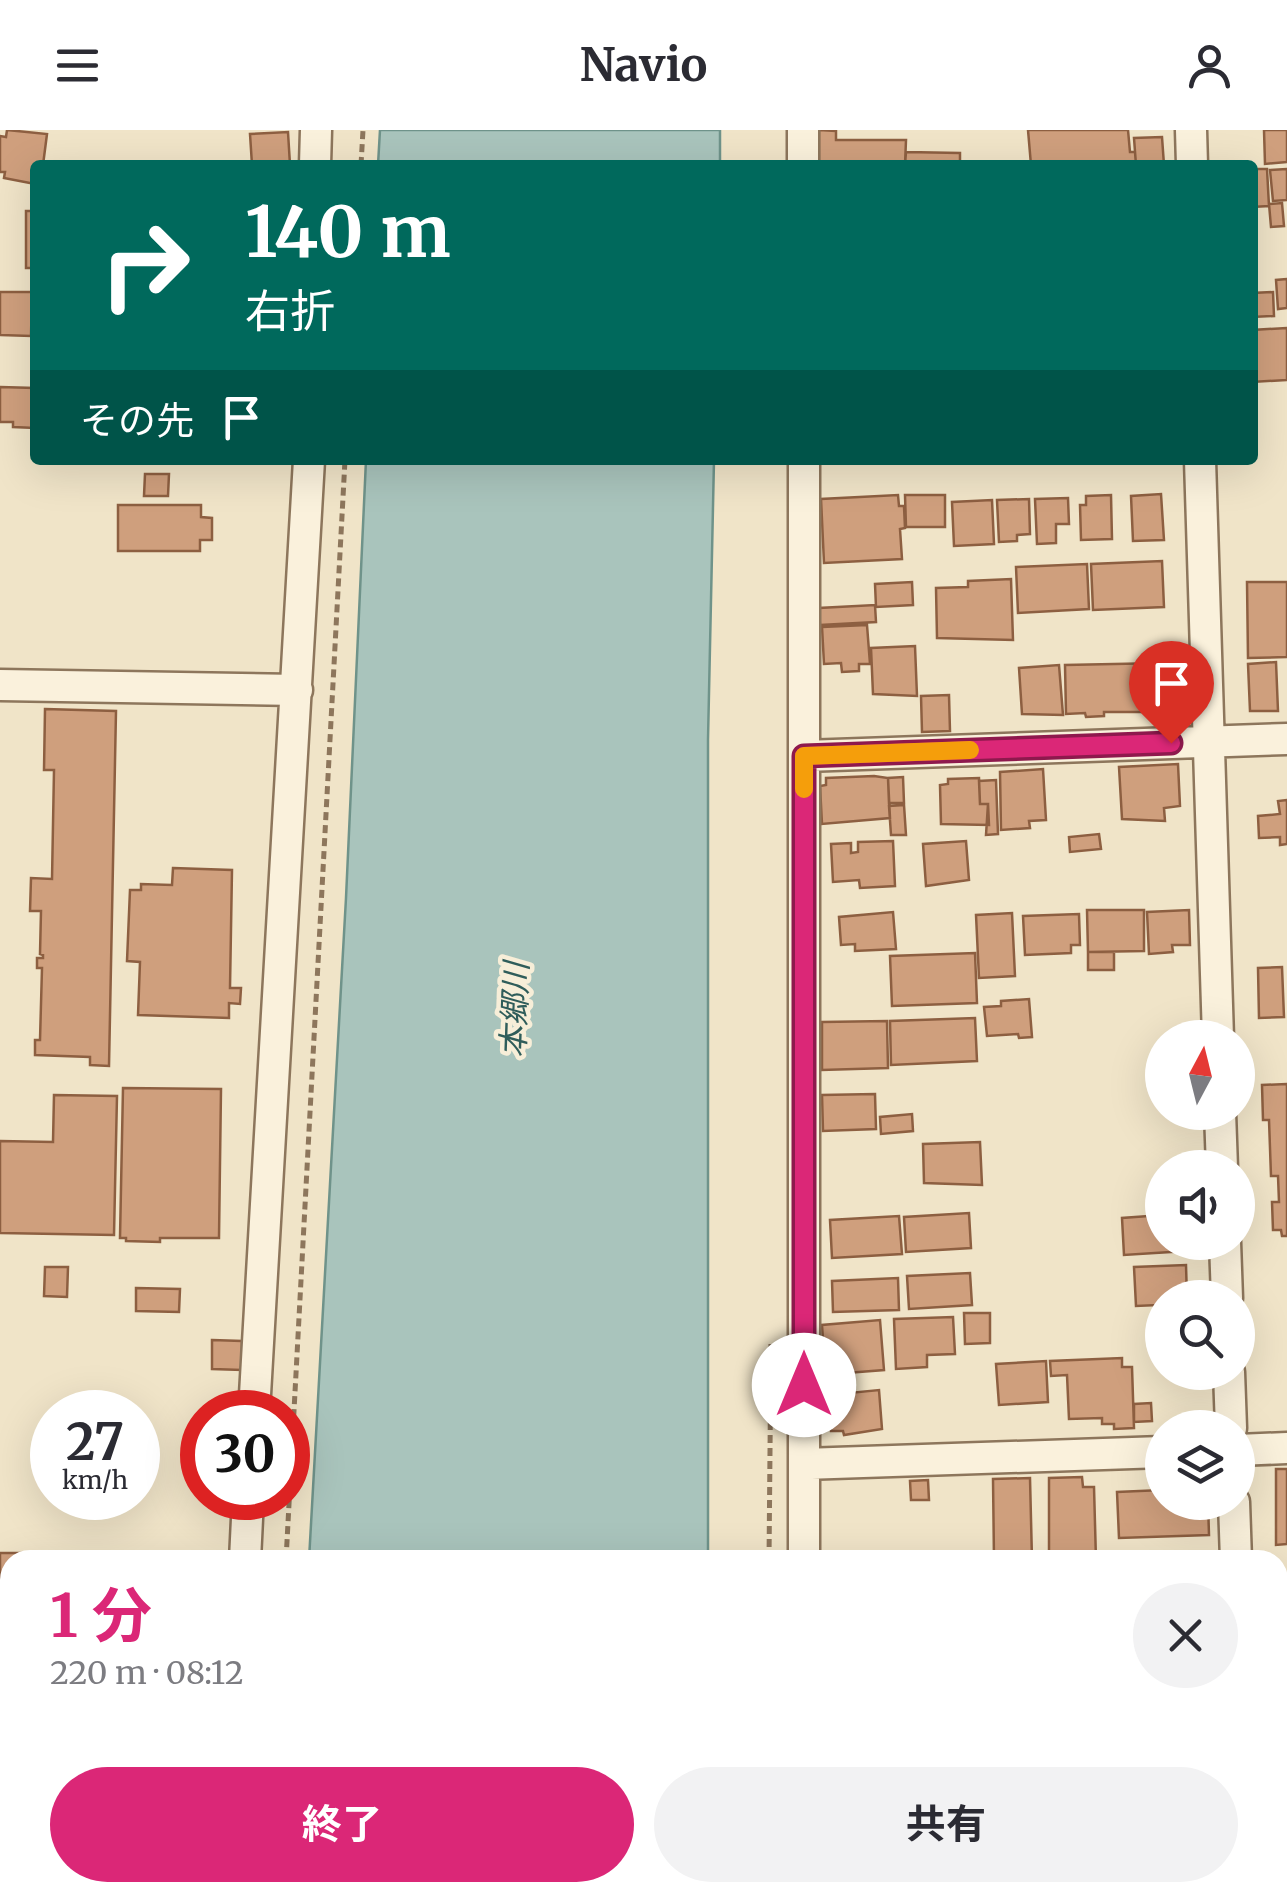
<!DOCTYPE html>
<html lang="ja">
<meta charset="utf-8">
<style>
:root{--surface:#fff;--page:#f2f2f3;--text:#2b2b33;--muted:#7c7c81;--accent:#db2777}
body{margin:0;font-family:Merriweather,"Noto Sans JP",serif;background:var(--page);color:var(--text);height:100vh;display:flex;flex-direction:column;font-size:38px;white-space:nowrap}
*{box-sizing:border-box;margin:0}
p{font-size:32px;color:var(--muted)}
.icon{flex:none;width:55px;height:55px;fill:none;stroke:currentColor;stroke-width:2;stroke-linecap:round;stroke-linejoin:round}
.map{position:relative;flex:1;overflow:hidden}
.panel{position:absolute;left:0px;top:1420px;width:1288px;height:352px;display:flex;flex-direction:column;background:var(--surface);border-radius:30px 30px 0 0;box-shadow:0 10px 40px #0002}
.panel>*{flex:none}
.banner{position:absolute;left:30px;top:30px;width:1228px;height:305px;border-radius:10px;box-shadow:0 10px 40px #0002;background:#00695c;color:#fff;overflow:hidden}
.needle{width:65px;rotate:7deg}
.controls{position:absolute;left:1145px;top:890px;display:grid;gap:20px}
.controls a{display:grid;place-items:center;width:110px;height:110px;border-radius:50%;background:var(--surface);box-shadow:0 10px 40px #0002;font-size:50px}
.speed{position:absolute;left:30px;top:1260px;display:flex;gap:20px;font-size:50px;font-weight:700;text-align:center}
.speed>*{display:grid;place-content:center;width:130px;height:130px;border-radius:50%;background:var(--surface);box-shadow:0 10px 40px #0002;line-height:1}
.speed small{font-size:25px;font-weight:400}
.speed .limit{border:15px solid #d22;background:#fff;color:#111}
.pin{position:absolute;display:grid;place-items:center;width:85px;height:85px;color:#fff;margin:-102px -42px;border-radius:50% 50% 50% 0;rotate:-45deg;box-shadow:0 0 10px #0007}
.pin .icon{rotate:45deg}
.me{position:absolute;width:110px;margin:-55px;rotate:0deg;stroke-linejoin:round;filter:drop-shadow(0 0 8px #0008)}
.turn{display:flex;align-items:center;gap:35px;height:210px;padding:0 50px;font-size:45px}
.turn .icon{width:130px;height:130px;stroke-width:2.5}
.turn b{display:block;font-size:70px;line-height:85px}
.then{display:flex;align-items:center;height:95px;padding:0 50px;background:#0003;gap:20px;font-size:38px}
.round{display:grid;place-items:center;flex:none;width:105px;height:105px;border-radius:52px;background:var(--page)}
.headline{display:flex;align-items:center;justify-content:space-between;height:170px;padding:0 50px}
h1{font-size:60px;font-weight:700;line-height:75px;color:var(--accent)}
.action{display:flex;gap:20px;margin-top:auto;padding:20px 50px}
.action a{flex:1;height:115px;border-radius:60px;background:var(--accent);color:#fff;font-size:40px;font-weight:700;line-height:115px;text-align:center}
.action a+a{background:var(--page);color:var(--text)}
header{display:flex;justify-content:space-between;align-items:center;height:130px;padding:0 50px;background:var(--surface);font-size:45px;font-weight:700}
.map>svg:first-child{display:block}
.water{fill:#a9c4bc;stroke:#6f938a;stroke-width:2.5}
.building{fill:#cf9f7d;stroke:#8d5f41;stroke-width:2.5}
.lines{fill:none;stroke-linecap:round;stroke-linejoin:round}
.minor-casing{stroke:#8d765c;stroke-width:35}
.path{stroke:#8d765c;stroke-width:5;stroke-dasharray:8 5;stroke-linecap:butt}
.minor{stroke:#faf1dc;stroke-width:30}
.route-casing{stroke:#8e194d;stroke-width:25}
.route{stroke:#db2777;stroke-width:18}
.slow{stroke:#f59e0b;stroke-width:18}
.labels{text-anchor:middle;dominant-baseline:central;stroke-width:9;stroke-linejoin:round;paint-order:stroke}
.water-label{font-size:32px;font-style:italic;fill:#2f5d5a;stroke:#f7eed8}
</style>
<header><svg class="icon" aria-label="menu" viewBox="0 0 24 24"><path d="M4 6h16M4 12h16M4 18h16"/></svg>Navio<svg class="icon" aria-label="person" viewBox="0 0 24 24"><circle cx="12" cy="8" r="4"/><path d="M4 21q1-7 8-7t8 7"/></svg></header>
<div class="map">
<svg width="1287" height="1772" viewBox="0 0 1287 1772">
<rect width="100%" height="100%" fill="#f0e4c8"/>
<path class="water" d="M380,0H720V35H378Z
M366,330H714L708,610V1430H309L346,768Z
M288,1763L711,1762L712,1772H288Z"/>
<path class="building" d="M7,0L47,4L43,35H35V54L4,48L5,42H0V6L6,7Z
M819,0L836,1V10H906L905,35H819Z
M1028,0H1128L1130,22H1135L1136,35H1031Z
M1264,0H1287V32L1265,34Z
M288,2L290,35H252L250,4Z
M1162,7L1164,35H1136L1134,8Z
M906,22L960,23V34L968,35H905Z
M1252,39H1267L1269,76L1252,77Z
M1287,39V70L1273,71L1270,40Z
M1282,73L1284,96L1271,97L1269,74Z
M26,81H35V138H26Z
M1287,149V178L1278,179L1276,150Z
M0,162H32L31,206L0,205Z
M1273,162L1274,186L1252,187V163Z
M1287,198V250L1252,252V200Z
M0,257L35,258V298L13,297V292H0Z
M145,344H169L168,366H144Z
M1161,364L1164,410L1133,411L1131,366Z
M898,365L899,376H904L905,398L900,399L902,429L824,433L821,369Z
M905,365H945V397H906Z
M1111,365L1112,409L1081,410L1080,375H1086V366Z
M1068,368L1069,394H1056V413L1037,414L1035,369Z
M1029,369L1030,404L1017,405V411L999,412L997,370Z
M992,370L994,414L954,416L952,372Z
M118,375H201V387L212,388V410H200V421H118Z
M1162,431L1164,477L1093,480L1091,434Z
M1087,434L1089,479L1018,483L1016,437Z
M1011,449L1013,510L937,508L936,458L968,457V451Z
M912,452L913,475L876,477L875,454Z
M1247,452H1287V527L1248,528Z
M875,475L876,492L820,495L819,478Z
M867,495L870,534H859V541L842,542L841,533L824,534L822,497Z
M915,516L917,566L873,564L871,518Z
M1184,529L1187,578L1169,579L1166,530Z
M1276,532L1278,581H1250L1248,534Z
M1163,533V582H1104V586L1086,587L1085,583L1066,584L1065,535Z
M1059,535L1063,585L1022,584L1019,538Z
M949,565L950,601L922,602L921,566Z
M45,579L116,581L109,936L90,935V927L35,925V910H40L42,838H37V828H43V825L40,824L41,781H30L31,748L52,749L54,640H44Z
M1178,634L1180,676L1164,678L1165,691L1122,689L1119,637Z
M1043,639L1046,690L1029,691L1030,698L1001,700L1000,642Z
M874,646L888,648L890,688L822,694L820,656L826,655V648Z
M903,647L904,673H889L888,648Z
M979,648L980,674H988L989,695L941,694L940,655L948,654V649Z
M996,650L998,704L986,705L988,674H980L979,651Z
M1287,670V714L1280,715V707L1259,708L1258,686L1280,684L1278,671Z
M904,675L906,705H891L889,676Z
M1099,704L1101,719L1070,722L1069,707Z
M893,711L895,756L860,758L859,750L833,752L831,714L851,713V723L858,722V712Z
M966,711L969,750L926,756L923,714Z
M173,738L232,740L230,858H241L240,874L229,873V888L138,885L140,832L127,831L130,760H141V754L172,755Z
M1087,780H1144V821L1088,822Z
M1189,780L1190,815H1172L1173,822L1149,824L1147,782Z
M893,782L896,819L855,821V814L841,815L839,787Z
M1012,783L1015,846L979,848L976,785Z
M1079,784L1080,815H1071V823L1025,825L1023,786Z
M1088,822H1114V840H1088Z
M975,823L977,873L892,876L890,826Z
M1282,837L1284,887L1259,888L1258,838Z
M1029,869L1032,907L1019,908L1018,904L987,906L984,877L1001,876V871Z
M975,888L977,931L891,935L890,891Z
M887,891L888,938L822,940V892Z
M1287,954V1106H1282L1281,1100H1273L1272,1072H1279L1278,1046H1271L1269,990H1263L1262,955Z
M123,958L221,959L219,1108H160V1112L126,1111V1108H120Z
M875,964L876,999L823,1001L822,965Z
M54,965L117,966L114,1105L0,1103V1011L53,1012Z
M912,984L913,1001L881,1004L880,987Z
M980,1012L982,1055L924,1053L923,1014Z
M969,1083L971,1118L906,1122L904,1087Z
M1162,1085V1112H1186V1121L1124,1125L1122,1088Z
M899,1086L902,1124L832,1128L830,1090Z
M1186,1135L1187,1168H1162V1179H1158V1175L1136,1176L1134,1137Z
M45,1137H68L67,1167L44,1166Z
M970,1143L972,1175L909,1179L907,1146Z
M898,1148L899,1180L833,1182L832,1151Z
M136,1158L180,1159L179,1182L136,1181Z
M964,1183H990V1213L965,1214Z
M953,1187L955,1224L927,1225V1237L896,1239L894,1189Z
M880,1190L884,1240L834,1244V1238L825,1239L822,1195Z
M212,1210L242,1211V1240L212,1239Z
M1122,1228V1237H1132L1134,1298L1114,1299V1294H1102V1288L1069,1289L1067,1245L1051,1246L1050,1231Z
M1046,1231L1048,1272L999,1275L996,1234Z
M879,1260L882,1299L844,1305L843,1301H831L828,1265Z
M1151,1273L1152,1291L1134,1292V1274Z
M1276,1339H1287V1414L1276,1415Z
M1082,1347L1083,1357H1094L1096,1430H1049V1348Z
M1030,1348L1032,1430H994L993,1349Z
M928,1350L929,1370H911L910,1351Z
M1162,1360V1372H1208L1209,1405L1119,1408L1117,1362Z
M0,1423H39V1430H10V1704H0Z
M847,1762H904L905,1772H848Z
M923,1762H982L983,1772H958L957,1765L923,1767Z
M1008,1762H1036V1772H1009Z
M1118,1762H1158L1159,1772H1118Z"/>
<g class="lines">
<g class="minor-casing">
<path id="minor" d="M803,0V35
M1191,0L1192,35
M315,35L316,0
M804,330V1430
M1200,330L1218,908
M0,555L297,560
M805,626L1287,609
M1220,982L1222,1038
M1225,1112L1227,1168
M1229,1242L1231,1298
M254,1282L309,330
M1238,1320L1287,1318
M804,1334L1162,1322
M1234,1372L1236,1430
M245,1430L248,1368
M807,1762V1772
M1248,1762V1772
M224,1772L225,1762"/>
</g>
<path class="path" d="M361,35L363,0
M286,1430L345,330
M769,1430L771,1213
M769,1762V1772
M268,1772L269,1762"/>
<use href="#minor" class="minor"/>
</g>
<g class="lines">
<g class="route-casing">
<path id="route" d="M804,1255V626L1171,613"/>
</g>
<use href="#route" class="route"/>
<path class="slow" d="M804,659V626L970,620"/>
</g>
<g class="labels">
<g class="water-label">
<text transform="translate(515 880) rotate(-88)">本郷川</text>
</g>
</g>
</svg>
<div class="controls">
<a><svg class="needle" viewBox="-14 -14 28 28"><path d="M0-13l5 13h-10z" fill="#e53935"/><path d="M0 13l5-13h-10z" fill="#7c7c81"/></svg></a>
<a><svg class="icon" aria-label="sound" viewBox="0 0 24 24"><path d="M4 9h4l5-4v14l-5-4H4zM17 9q2 3 0 6"/></svg></a>
<a><svg class="icon" aria-label="search" viewBox="0 0 24 24"><circle cx="10" cy="10" r="6"/><path d="M15 15l6 6"/></svg></a>
<a><svg class="icon" aria-label="layers" viewBox="0 0 24 24"><path d="M12 4l9 5-9 5-9-5zM3 14l9 5 9-5"/></svg></a>
</div>
<div class="speed"><div>27<small>km/h</small></div><div class="limit">30</div></div>
<div class="pin" style="left:1171px;top:613px;background:#d93025"><svg class="icon" aria-label="arrive" viewBox="0 0 24 24"><path d="M6 21V4h12l-3 4 3 4H6"/></svg></div>
<svg class="me" style="left:804px;top:1255px" viewBox="-20 -20 40 40"><circle r="19" fill="#fff"/><path d="M0-13L10 11 0 6-10 11z" fill="#db2777"/></svg>
<div class="banner">
<div class="turn"><svg class="icon" aria-label="right" viewBox="0 0 24 24"><path d="M7 20v-9h11M14 6l5 5-5 5"/></svg><div><b>140 m</b>右折</div></div>
<div class="then">その先<svg class="icon" aria-label="arrive" viewBox="0 0 24 24"><path d="M6 21V4h12l-3 4 3 4H6"/></svg></div>
</div>
<section class="panel">
<div class="headline"><div><h1>1 分</h1><p>220 m · 08:12</p></div><a class="round"><svg class="icon" aria-label="close" viewBox="0 0 24 24"><path d="M6 6l12 12M18 6L6 18"/></svg></a></div>
<div class="action"><a>終了</a><a>共有</a></div>
</section>
</div>
